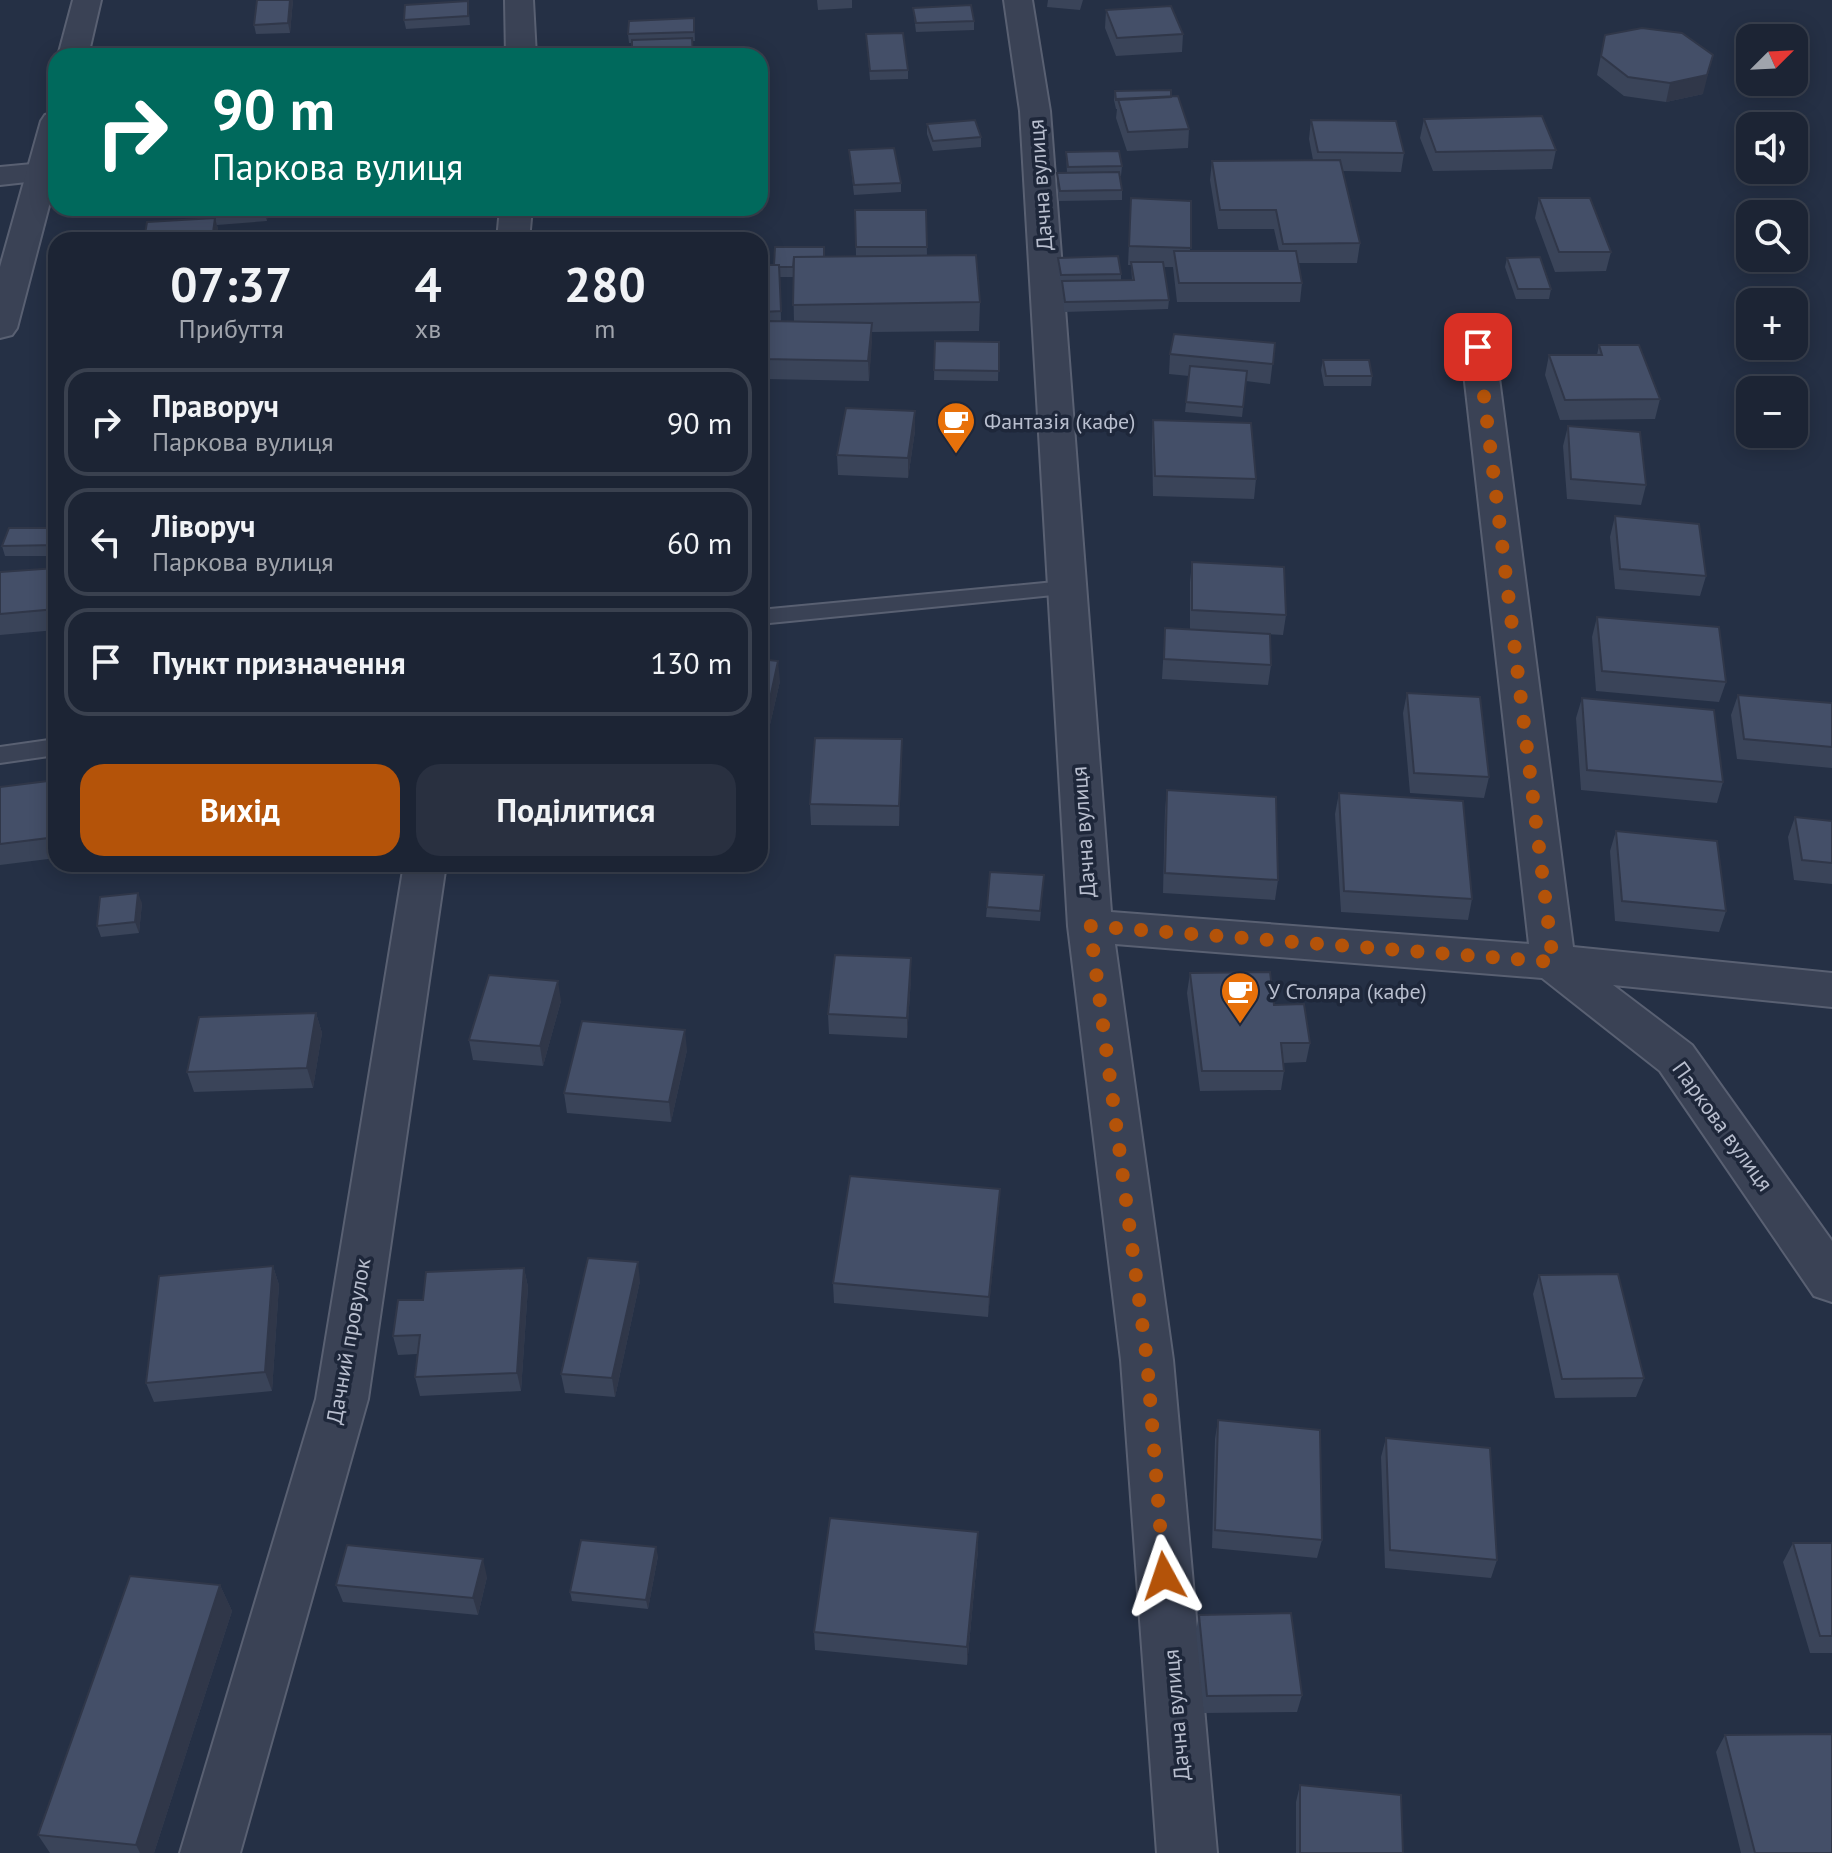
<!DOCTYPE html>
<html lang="uk">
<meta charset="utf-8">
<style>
:root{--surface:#1c2434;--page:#293040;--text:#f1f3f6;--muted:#a0a4ac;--line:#3a414f;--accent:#b45309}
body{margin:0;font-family:"PT Sans",sans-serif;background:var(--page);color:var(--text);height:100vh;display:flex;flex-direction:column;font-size:30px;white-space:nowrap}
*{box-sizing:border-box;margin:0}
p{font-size:26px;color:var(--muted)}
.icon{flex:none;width:44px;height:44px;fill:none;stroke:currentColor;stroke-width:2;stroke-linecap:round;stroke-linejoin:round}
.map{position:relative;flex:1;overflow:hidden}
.drawer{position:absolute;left:48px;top:232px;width:720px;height:640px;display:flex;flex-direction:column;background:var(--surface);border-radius:24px;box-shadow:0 4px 20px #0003,0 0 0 2px var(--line)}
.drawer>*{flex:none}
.hud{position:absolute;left:48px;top:48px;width:720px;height:168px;border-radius:24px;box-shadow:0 4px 20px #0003,0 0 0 2px var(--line);background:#00695c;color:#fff;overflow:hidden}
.needle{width:52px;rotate:66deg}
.controls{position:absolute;left:1736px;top:24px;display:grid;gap:16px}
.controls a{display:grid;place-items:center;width:72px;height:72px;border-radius:16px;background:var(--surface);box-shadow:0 4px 20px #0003,0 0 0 2px var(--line);font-size:40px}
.pin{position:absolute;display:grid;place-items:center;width:68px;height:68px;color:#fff;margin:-34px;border-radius:16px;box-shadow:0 4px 12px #0006}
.me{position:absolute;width:88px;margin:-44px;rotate:355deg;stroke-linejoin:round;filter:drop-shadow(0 0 6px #0008)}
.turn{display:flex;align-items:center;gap:28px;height:168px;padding:0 32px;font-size:36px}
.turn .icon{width:104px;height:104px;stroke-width:2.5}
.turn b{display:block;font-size:56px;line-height:68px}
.eta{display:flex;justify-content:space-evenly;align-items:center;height:136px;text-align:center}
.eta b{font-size:48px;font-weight:800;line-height:56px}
.primary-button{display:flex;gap:16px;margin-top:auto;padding:16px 32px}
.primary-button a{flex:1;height:92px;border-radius:24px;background:var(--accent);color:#fff;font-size:32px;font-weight:800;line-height:92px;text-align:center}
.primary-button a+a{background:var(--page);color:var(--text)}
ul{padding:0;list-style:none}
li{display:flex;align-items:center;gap:24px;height:108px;margin:0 16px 12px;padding:0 16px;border:4px solid var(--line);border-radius:24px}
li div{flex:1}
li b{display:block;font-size:30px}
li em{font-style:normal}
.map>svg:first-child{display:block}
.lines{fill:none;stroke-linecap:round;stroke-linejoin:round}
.service-casing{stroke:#596072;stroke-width:4}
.minor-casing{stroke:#596072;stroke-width:4}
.tertiary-casing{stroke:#596072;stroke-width:4}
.service{fill:#3a4255;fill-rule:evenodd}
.minor{fill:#3a4255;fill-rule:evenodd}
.tertiary{fill:#3a4255;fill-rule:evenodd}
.wall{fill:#3a4459;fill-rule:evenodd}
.shaded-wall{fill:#303749}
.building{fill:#444f68;stroke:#303749;stroke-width:2}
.route{stroke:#b45309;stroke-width:14;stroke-dasharray:0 25.2}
.labels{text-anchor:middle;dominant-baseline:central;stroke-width:7;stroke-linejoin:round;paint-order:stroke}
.street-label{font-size:22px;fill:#b8bece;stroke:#1e273a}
.poi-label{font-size:22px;fill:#b8bece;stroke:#1e273a;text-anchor:start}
</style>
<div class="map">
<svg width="1832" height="1853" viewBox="0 0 1832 1853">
<rect width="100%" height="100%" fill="#253045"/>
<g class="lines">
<g class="service-casing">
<path id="service" d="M1065,581L1073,583L1076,588L1073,593L760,624V610Z
M56,739V755L0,763V747Z"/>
</g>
<g class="minor-casing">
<path id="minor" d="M505,0H533L536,56H506Z
M1004,0H1032L1050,111L1111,912L1529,944L1461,347L1466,340L1478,337L1490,340L1495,347L1573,947L1832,973V1007L1613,985L1692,1045L1832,1241V1302L1814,1296L1660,1071L1542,978L1115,944L1173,1360L1217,1853H1157L1121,1360L1068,926L1020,111Z
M43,163L54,165V179L0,185V167Z
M500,208H532L529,240H497Z
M404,864H446L368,1399L240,1853H180L316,1399Z"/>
</g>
<g class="tertiary-casing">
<path id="tertiary" d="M73,0H101L88,56H58Z
M56,112V179L17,328L12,335L0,338V267L41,121L45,115Z"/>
</g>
<use href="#service" class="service"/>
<use href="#minor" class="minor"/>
<use href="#tertiary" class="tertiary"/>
</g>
<path class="wall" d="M293,0L290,33L256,34L254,25Z
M817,0H852V8L818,10Z
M1048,0H1083L1080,10L1047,7Z
M468,1L470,25L406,29L404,20Z
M913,8L974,21V30L916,32Z
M1106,10L1183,34L1182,52L1116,56L1105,28Z
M694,18L695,41H693V56H633L632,43H629L628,34Z
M866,34L908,70V79L870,80Z
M1605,35L1703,94L1666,102L1624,96L1597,75Z
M1115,91L1171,97L1189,129L1188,148L1127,151L1116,118L1117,109H1116L1114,100Z
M1424,119L1556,150L1552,169L1433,171L1420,138Z
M1311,120L1404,153L1401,172L1343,171L1360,243L1357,263H1299L1302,283L1300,302H1177L1173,267H1164L1169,300L1168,309L1064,312L1062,285H1061L1058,267V258L1121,274V280H1132L1131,265H1128L1131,198L1191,201L1190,251H1279L1274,229H1218L1210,180L1212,161L1313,160L1309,139Z
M927,124L981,137V147L933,151L927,134Z
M849,150L901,183V192L854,195Z
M1066,152L1122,166L1121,176H1120L1122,190V200L1059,201L1057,183V173H1067Z
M1539,198L1611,252L1606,271L1555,272L1535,218Z
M202,208H268L267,221L217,225L220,240H144L202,219Z
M855,210H926L927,256L980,302L979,331L872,332L869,381L765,379L764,359L768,331H760V265H774L824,257L856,256ZM780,277H793L794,322L781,321Z
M1507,258L1551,289L1549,299H1516L1505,267Z
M935,341L999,342L998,381L934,380Z
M1275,343L1270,384L1246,381L1242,417L1185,412L1189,376L1169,374L1170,354Z
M1599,345L1660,399L1655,419L1560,420L1545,375L1549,355H1597Z
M1323,360L1372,376L1371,386H1324L1321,370Z
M1153,420L1256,479L1254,499L1153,496L1152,440Z
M1568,426L1646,485L1641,505L1567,499L1563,446Z
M915,431L908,478L838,475L837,455Z
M1615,516L1706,576L1700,596L1615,589L1610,537Z
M56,528V556H5L2,546Z
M1192,562L1286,615L1283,635L1190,630L1271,665L1268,685L1162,679L1165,628L1190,630V582Z
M56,568V630L0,635V572Z
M1597,617L1726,682L1719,702L1596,691L1592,637Z
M760,659L780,681L766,742H760Z
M1407,693L1489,777L1484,798L1410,793L1403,713Z
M1738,695L1832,703V768L1737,759L1731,715Z
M1582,698L1723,782L1717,803L1581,790L1576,718Z
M902,739L899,826L811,825L810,804Z
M56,780V858L0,865V787Z
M1167,790L1278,880L1275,900L1163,893L1165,810Z
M1339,793L1472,899L1468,920L1341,912L1335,814Z
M1795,817L1832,821V884L1794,880L1788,837Z
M1616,831L1726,911L1719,932L1615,921L1610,851Z
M518,864H587L585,869Z
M1044,875L1040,921L986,917L987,907Z
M142,903L139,933L101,937L97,926Z
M1190,973L1274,1005L1310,1043L1306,1062L1283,1063L1284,1071L1281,1090L1200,1091L1187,993Z
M911,978L907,1038L829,1034L828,1014Z
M561,1001L543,1066L473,1060L469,1040Z
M316,1013L322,1033L313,1088L194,1092L187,1072Z
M687,1050L671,1122L567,1113L564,1093Z
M1000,1189L988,1317L834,1303L833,1283Z
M273,1266L279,1285L272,1391L154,1402L146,1383Z
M524,1268L528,1287L521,1391L420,1396L415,1377L417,1354L398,1355L393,1336L423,1300Z
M1539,1275L1644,1378L1636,1397L1555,1398L1533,1294Z
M640,1281L615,1397L565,1393L561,1374Z
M1218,1420L1322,1540L1317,1558L1212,1548L1215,1439Z
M1386,1438L1497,1560L1491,1578L1385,1568L1381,1457Z
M1793,1543H1832V1653H1810L1783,1562Z
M978,1550L967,1665L815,1650L814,1632Z
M658,1556L648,1609L572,1601L570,1592Z
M487,1577L478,1615L343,1602L336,1585Z
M220,1585L232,1611L154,1853H50L38,1835Z
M1199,1615L1302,1695L1297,1712L1204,1713L1196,1632Z
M1725,1735L1832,1853H1741L1716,1752Z
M1300,1785L1403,1853H1296V1802Z"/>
<path class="shaded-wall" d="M290,0H293L290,33L288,23Z
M1713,55L1703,94L1666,102L1670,83Z
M265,208H268L267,221L264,212Z
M215,218L220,237V240H212Z
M872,323V343L869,381L868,361Z
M915,411V431L908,478V458Z
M778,661L780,681L766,742L765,722Z
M902,739V760L899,826V806Z
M138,893L142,903L139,933L135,922Z
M911,958V978L907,1038V1018Z
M558,981L561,1001L543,1066L540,1046Z
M316,1013L322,1033L313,1088L307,1068Z
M685,1030L687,1050L671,1122L669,1102Z
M1000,1189L999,1208L988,1317L989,1297Z
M638,1262L640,1281L615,1397L612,1378Z
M273,1266L279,1285L272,1391L265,1372Z
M524,1268L528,1287L521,1391L517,1373Z
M978,1532V1550L967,1665V1647Z
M656,1547L658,1556L648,1609L646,1600Z
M483,1559L487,1577L478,1615L473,1598Z
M220,1585L232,1611L154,1853H140L136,1845Z"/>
<path class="building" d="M257,0H290L288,23L254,25Z
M468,1V16L404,20L405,5Z
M971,5L974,21L916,23L913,8Z
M1171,6L1183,34L1117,38L1106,10Z
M694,18V32L628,34L629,21Z
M1642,28L1682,33L1713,55L1707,75L1670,83L1628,77L1601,56L1605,35Z
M903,33L908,70L870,71L866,34Z
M692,38L693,56H661V52L632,53V40Z
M1171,90V97L1118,100H1116L1115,91Z
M1178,96L1189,129L1128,132L1118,99Z
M1542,116L1556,150L1436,152L1424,119Z
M975,120L981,137L933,141L927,124Z
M1311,120L1396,121L1404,153L1318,152Z
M894,148L901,183L854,185L849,150Z
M1119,151L1122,166L1068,167L1066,152Z
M1340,160L1360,243L1283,244L1276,210H1220L1212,161Z
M1119,172L1122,190L1060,191L1057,173Z
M1131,198L1191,201V248L1129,246Z
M1539,198H1590L1611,252H1559Z
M202,208H265L264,212L201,216Z
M855,210H926L927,247H856Z
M215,218L212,240H144L147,222Z
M775,247H824V257H794L793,267H779V265H774Z
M1174,251H1296L1302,283H1179Z
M976,255L980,302L793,305L794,257Z
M1118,256L1121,274L1061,275L1058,258Z
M1540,257L1551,289H1518L1507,258Z
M1131,262H1163L1169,300L1065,302L1062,281L1134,280Z
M760,265H779L781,311L760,312Z
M769,321L872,323L868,361L764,359Z
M1174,334L1275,343L1273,364L1170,354Z
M935,341L999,342V371L934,370Z
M1599,345H1639L1660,399L1565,400L1549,355H1602Z
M1323,360H1369L1372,376H1326Z
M1190,366L1247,371L1243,407L1186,402Z
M846,408L915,411L908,458L837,455Z
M1153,420L1251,423L1256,479L1155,476Z
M1568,426L1640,432L1646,485L1571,479Z
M1615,516L1699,524L1706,576L1620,569Z
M9,528H56V545L2,546Z
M1192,562L1284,567L1286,615L1192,610Z
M56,568V609L0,614V572Z
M1597,617L1719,627L1726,682L1602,671Z
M1165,628L1270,634L1271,665L1164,659Z
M760,659L778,661L765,722H760Z
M1407,693L1480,697L1489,777L1414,773Z
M1738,695L1832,703V747L1744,739Z
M1582,698L1714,710L1723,782L1587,770Z
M815,738L902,739L899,806L810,804Z
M56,780V837L0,844V787Z
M1167,790L1276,797L1278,880L1165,873Z
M1339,793L1463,801L1472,899L1344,891Z
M1795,817L1832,821V863L1802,860Z
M1616,831L1717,841L1726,911L1622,901Z
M990,872L1044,875L1040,911L987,907Z
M138,893L135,922L97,926L100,897Z
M835,955L911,958L907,1018L828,1014Z
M1270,972L1274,1005L1304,1004L1310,1043H1281L1284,1071H1202L1190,973Z
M489,975L558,981L540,1046L469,1040Z
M316,1013L307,1068L187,1072L199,1017Z
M582,1021L685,1030L669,1102L564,1093Z
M850,1176L1000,1189L989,1297L833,1283Z
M588,1258L638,1262L612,1378L561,1374Z
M273,1266L265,1372L146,1383L159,1276Z
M524,1268L517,1373L415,1377L420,1335L393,1336L398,1300H423L426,1272Z
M1618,1274L1644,1378L1562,1379L1539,1275Z
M1218,1420L1320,1430L1322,1540L1215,1530Z
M1386,1438L1490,1448L1497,1560L1390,1550Z
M830,1518L978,1532L967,1647L814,1632Z
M581,1540L656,1547L646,1600L570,1592Z
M1793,1543H1832V1636H1820Z
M347,1545L483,1559L473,1598L336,1585Z
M130,1576L220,1585L136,1845L38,1835Z
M1291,1613L1302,1695L1207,1696L1199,1615Z
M1832,1734V1853H1755L1725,1735Z
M1300,1785L1401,1795L1403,1853H1300Z"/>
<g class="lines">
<path class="route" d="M1164,1576L1147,1360L1090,926L1553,962L1478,347"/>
</g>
<defs>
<g id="cafe-pin" transform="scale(2)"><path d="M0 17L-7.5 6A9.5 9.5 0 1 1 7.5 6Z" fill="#e8710a" stroke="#1e273a"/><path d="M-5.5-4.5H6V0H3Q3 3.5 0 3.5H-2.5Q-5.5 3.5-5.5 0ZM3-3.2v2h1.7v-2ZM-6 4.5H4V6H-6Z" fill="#fff"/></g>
</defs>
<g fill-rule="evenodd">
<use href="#cafe-pin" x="956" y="421"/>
<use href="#cafe-pin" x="1240" y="991"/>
</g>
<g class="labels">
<g class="street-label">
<text transform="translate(1040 185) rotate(-94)">Дачна вулиця</text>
<text transform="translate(1083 832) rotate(-94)">Дачна вулиця</text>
<text transform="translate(1723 1126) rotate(54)">Паркова вулиця</text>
<text transform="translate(348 1341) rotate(-80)">Дачний провулок</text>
<text transform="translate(1176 1715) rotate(-95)">Дачна вулиця</text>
</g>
<g class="poi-label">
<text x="984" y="421">Фантазія (кафе)</text>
<text x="1268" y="991">У Столяра (кафе)</text>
</g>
</g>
</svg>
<div class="controls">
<a><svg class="needle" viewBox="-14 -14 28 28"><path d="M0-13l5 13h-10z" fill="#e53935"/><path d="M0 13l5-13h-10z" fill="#a0a4ac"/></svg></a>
<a><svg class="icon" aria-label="sound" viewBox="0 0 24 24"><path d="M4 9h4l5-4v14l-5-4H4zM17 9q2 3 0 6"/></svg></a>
<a><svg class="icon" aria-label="search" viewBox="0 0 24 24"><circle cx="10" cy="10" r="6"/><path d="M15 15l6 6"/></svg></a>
<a>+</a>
<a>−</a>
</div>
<div class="pin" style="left:1478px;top:347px;background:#d93025"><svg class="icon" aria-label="arrive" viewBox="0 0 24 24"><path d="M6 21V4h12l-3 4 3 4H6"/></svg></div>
<svg class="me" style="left:1164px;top:1576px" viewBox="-20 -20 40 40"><path d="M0-17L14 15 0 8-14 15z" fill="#b45309" stroke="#fff" stroke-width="4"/></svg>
<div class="hud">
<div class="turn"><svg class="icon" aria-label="right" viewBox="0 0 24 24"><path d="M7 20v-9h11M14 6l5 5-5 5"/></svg><div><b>90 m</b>Паркова вулиця</div></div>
</div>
<section class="drawer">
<div class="eta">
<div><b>07:37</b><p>Прибуття</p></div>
<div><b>4</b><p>хв</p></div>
<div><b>280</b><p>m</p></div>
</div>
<ul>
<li><svg class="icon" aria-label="right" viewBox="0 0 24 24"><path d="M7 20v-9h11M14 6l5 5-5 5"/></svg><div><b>Праворуч</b><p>Паркова вулиця</p></div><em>90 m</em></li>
<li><svg class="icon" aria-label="left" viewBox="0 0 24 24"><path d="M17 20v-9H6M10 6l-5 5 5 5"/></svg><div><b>Ліворуч</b><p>Паркова вулиця</p></div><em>60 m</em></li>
<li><svg class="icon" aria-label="arrive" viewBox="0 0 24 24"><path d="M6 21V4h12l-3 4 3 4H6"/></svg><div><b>Пункт призначення</b></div><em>130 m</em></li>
</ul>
<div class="primary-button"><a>Вихід</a><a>Поділитися</a></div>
</section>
</div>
